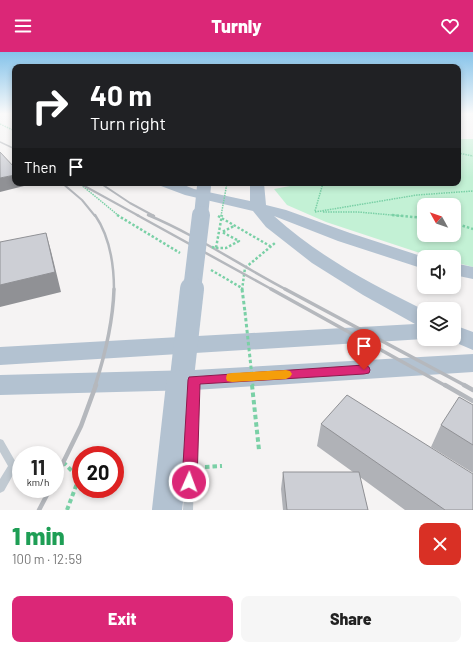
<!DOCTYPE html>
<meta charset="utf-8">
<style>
:root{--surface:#fff;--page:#f6f6f6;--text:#222;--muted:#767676;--accent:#db2777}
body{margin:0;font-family:Barlow,sans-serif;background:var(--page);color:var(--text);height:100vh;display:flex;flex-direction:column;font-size:15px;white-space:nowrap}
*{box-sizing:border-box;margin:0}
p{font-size:13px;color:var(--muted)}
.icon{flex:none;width:22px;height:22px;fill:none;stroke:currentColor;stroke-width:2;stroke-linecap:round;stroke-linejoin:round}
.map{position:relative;height:458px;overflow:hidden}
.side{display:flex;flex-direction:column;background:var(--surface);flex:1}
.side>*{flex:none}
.hud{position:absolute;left:12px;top:12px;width:449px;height:122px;border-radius:8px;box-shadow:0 2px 6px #0003;background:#202124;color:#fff;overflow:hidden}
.needle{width:26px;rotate:310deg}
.controls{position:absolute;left:417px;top:146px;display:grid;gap:8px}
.controls a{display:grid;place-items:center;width:44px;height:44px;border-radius:8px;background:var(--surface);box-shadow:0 2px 6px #0003;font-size:20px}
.speed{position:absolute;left:12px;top:394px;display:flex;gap:8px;font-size:20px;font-weight:700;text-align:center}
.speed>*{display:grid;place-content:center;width:52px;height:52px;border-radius:50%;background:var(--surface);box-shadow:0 2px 6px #0003;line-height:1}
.speed small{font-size:10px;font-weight:400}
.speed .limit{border:6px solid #d22;background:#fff;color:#111}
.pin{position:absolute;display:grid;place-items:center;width:34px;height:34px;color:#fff;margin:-41px -17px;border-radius:50% 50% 50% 0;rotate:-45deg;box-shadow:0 0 4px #0007}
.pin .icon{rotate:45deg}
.me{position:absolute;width:44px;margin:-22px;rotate:2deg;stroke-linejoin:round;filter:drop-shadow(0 0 3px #0008)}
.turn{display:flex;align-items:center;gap:14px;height:84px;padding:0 12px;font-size:18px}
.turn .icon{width:52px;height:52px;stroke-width:2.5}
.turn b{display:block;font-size:28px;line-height:34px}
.then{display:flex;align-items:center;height:38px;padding:0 12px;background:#0003;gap:8px;font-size:15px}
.round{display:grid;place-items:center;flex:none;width:42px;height:42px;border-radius:8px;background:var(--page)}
.head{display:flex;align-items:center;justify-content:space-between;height:68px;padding:0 12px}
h1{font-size:24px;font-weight:800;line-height:30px;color:#1e9e55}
.primary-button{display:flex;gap:8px;margin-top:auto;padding:8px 12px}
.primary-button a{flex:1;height:46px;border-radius:8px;background:var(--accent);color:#fff;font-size:16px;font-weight:800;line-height:46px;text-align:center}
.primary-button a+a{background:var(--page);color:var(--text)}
header{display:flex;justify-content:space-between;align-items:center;height:52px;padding:0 12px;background:var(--accent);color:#fff;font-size:18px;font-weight:800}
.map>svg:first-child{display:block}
.green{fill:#c3f1d5;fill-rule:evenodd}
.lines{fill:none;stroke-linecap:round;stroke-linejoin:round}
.path-far3{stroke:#7ad0a6;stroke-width:1.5;stroke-dasharray:1.5 1;stroke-linecap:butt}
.path-far2{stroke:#7ad0a6;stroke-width:2.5;stroke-dasharray:2.5 2;stroke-linecap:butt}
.path-far1{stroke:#7ad0a6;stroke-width:3;stroke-dasharray:3.5 2.5;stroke-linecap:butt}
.path{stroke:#7ad0a6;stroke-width:4;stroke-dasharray:4.5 3;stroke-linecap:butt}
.lane{fill:#c1cad2;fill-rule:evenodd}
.primary{fill:#b3c2d1;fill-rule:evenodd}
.rail-far4{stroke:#b5b8bd;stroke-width:1.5}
.rail-far3{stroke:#b5b8bd;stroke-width:2}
.rail-far2{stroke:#b5b8bd;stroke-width:2.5}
.rail-far1{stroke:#b5b8bd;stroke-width:3.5}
.rail{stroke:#b5b8bd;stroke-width:4.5}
.path-bridge-far3{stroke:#7ad0a6;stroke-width:1.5;stroke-dasharray:1.5 1;stroke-linecap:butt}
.path-bridge-far2{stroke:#7ad0a6;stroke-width:2.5;stroke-dasharray:2.5 2;stroke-linecap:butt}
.path-bridge-far1{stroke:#7ad0a6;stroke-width:3;stroke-dasharray:3.5 2.5;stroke-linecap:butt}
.path-bridge{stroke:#7ad0a6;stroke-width:4;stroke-dasharray:4.5 3;stroke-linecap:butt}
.primary-bridge-far3{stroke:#b3c2d1;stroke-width:14}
.primary-bridge-far2{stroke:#b3c2d1;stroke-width:18}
.primary-bridge-far1{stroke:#b3c2d1;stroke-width:24}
.primary-bridge{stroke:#b3c2d1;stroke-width:30}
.wall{fill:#b0b2b7}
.shaded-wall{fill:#909195}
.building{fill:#cdcfd5;stroke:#909195}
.route{fill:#db2777;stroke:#8e194d}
.slow{fill:#f59e0b}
</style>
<header><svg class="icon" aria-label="menu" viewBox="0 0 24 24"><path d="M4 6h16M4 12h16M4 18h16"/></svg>Turnly<svg class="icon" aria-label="heart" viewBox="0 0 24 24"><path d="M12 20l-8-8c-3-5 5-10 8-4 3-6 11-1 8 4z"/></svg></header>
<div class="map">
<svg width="473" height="458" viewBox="0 0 473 458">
<rect width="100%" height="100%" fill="#f5f3f3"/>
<path class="green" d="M458,87H473V215L454,210V205H433L426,203L326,170L287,153L274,137L306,131H458ZM424,153H454V183H424Z"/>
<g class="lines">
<path class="path-far3" d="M0,72L15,79
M458,101L473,104
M79,131L119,164
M315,159L323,131
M315,160L417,143L473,139
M323,160H358L403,164"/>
<path class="path-far2" d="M117,163L180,201
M392,163L424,166
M218,164L270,194
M454,171L473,177
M216,196H226L239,189L222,180L234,174
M211,218L242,236
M242,238L245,216L275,191"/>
<path class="path-far1" d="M242,237L245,260"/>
<path class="path" d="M63,410L79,426L67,458
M205,415L222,414"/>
<path class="lane" d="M192,360L195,361L196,364L193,458H183L188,364L189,361Z
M0,387L3,388L18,414L4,439L0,441V427L8,414L0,400Z"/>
<path class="primary" d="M159,131H179L194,137L250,149V131H264L266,153L286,158L350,181L424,205V217L338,189L274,164C318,204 371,232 424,258V287L0,313V295L415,272L363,243L312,211L266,175L253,159L185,143L161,134Z
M454,211L473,215V227L454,223Z
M454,273L473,280V298L447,287H454Z
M473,302V320L194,338L0,343V323L194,318Z"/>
<path class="rail-far4" d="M13,62L15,65
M0,90L15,97"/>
<path class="rail-far3" d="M62,131L82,148L95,164
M79,131L139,164
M100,131L130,151L154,164
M148,163L151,164"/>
<path class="rail-far2" d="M95,163C110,185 114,212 114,238
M137,163L273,238
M148,163C196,183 241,214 287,238
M152,163L154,164"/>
<path class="rail-far1" d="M271,237L446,334
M285,237L466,334
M95,334C105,303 113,270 114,237"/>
<path class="rail" d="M445,333L473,349
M464,333L473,338
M55,427L81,374L96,333
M39,458L50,437"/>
<path class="path-bridge-far3" d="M221,164L227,131"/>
<path class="path-bridge-far2" d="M212,195L216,196L222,163"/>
<path class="path-bridge-far1" d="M245,260L253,334"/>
<path class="path-bridge" d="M252,333L259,398"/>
<path class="primary-bridge-far3" d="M201,164L204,134"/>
<path class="primary-bridge-far2" d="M192,238L201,163"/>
<path class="primary-bridge-far1" d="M181,334L192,237"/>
<path class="primary-bridge" d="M167,458L181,333"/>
</g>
<path class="wall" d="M473,353V421L431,395L441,373Z
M321,372L473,458H405L360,425L368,458H283L281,437L283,420H353L317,394Z"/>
<path class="shaded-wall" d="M15,123V131H24V134L0,140V126Z
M46,181L51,199L61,240L0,255V233Z"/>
<path class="building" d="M0,100L15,116V123L0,126Z
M46,181L55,220L0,233V190Z
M347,343L473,422V458H445L321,372Z
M459,345L473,353V393L441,373Z
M283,420H359L368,458H287Z"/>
<linearGradient id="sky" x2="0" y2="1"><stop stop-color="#85c3ea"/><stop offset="0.49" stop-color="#fafafa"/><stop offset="1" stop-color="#fafafa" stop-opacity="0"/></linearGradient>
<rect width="473" height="126" fill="url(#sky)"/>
<path class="route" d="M364,313L369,315L370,318L369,321L364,322L200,332L197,430L195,435L189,437L184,435L182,430L188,328L189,325Z"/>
<path class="slow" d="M286,318L290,319L292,322L290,325L286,327L232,330L227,329L226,326L227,322L232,321Z"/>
</svg>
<div class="controls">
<a><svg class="needle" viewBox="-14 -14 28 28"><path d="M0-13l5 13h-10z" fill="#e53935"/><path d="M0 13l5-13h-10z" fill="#767676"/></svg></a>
<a><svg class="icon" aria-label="sound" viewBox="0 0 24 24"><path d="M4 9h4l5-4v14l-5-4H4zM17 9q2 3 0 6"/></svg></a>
<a><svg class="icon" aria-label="layers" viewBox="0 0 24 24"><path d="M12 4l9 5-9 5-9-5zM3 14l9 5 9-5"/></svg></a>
</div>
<div class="speed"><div>11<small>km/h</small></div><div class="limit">20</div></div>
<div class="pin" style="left:364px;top:318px;background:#d93025"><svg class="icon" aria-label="arrive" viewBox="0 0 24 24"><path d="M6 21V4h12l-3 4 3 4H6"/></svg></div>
<svg class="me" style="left:189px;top:430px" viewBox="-20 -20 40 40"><circle r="17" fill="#db2777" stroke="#fff" stroke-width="3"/><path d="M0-11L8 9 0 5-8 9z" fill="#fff"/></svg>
<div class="hud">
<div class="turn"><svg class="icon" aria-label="right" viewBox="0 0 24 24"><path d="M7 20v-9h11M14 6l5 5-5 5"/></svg><div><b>40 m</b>Turn right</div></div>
<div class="then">Then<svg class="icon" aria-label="arrive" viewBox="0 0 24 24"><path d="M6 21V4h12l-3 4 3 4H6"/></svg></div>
</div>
</div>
<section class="side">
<div class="head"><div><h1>1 min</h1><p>100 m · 12:59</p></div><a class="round" style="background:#d93025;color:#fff"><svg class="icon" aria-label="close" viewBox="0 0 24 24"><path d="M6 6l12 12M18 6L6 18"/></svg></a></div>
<div class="primary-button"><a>Exit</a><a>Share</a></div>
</section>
